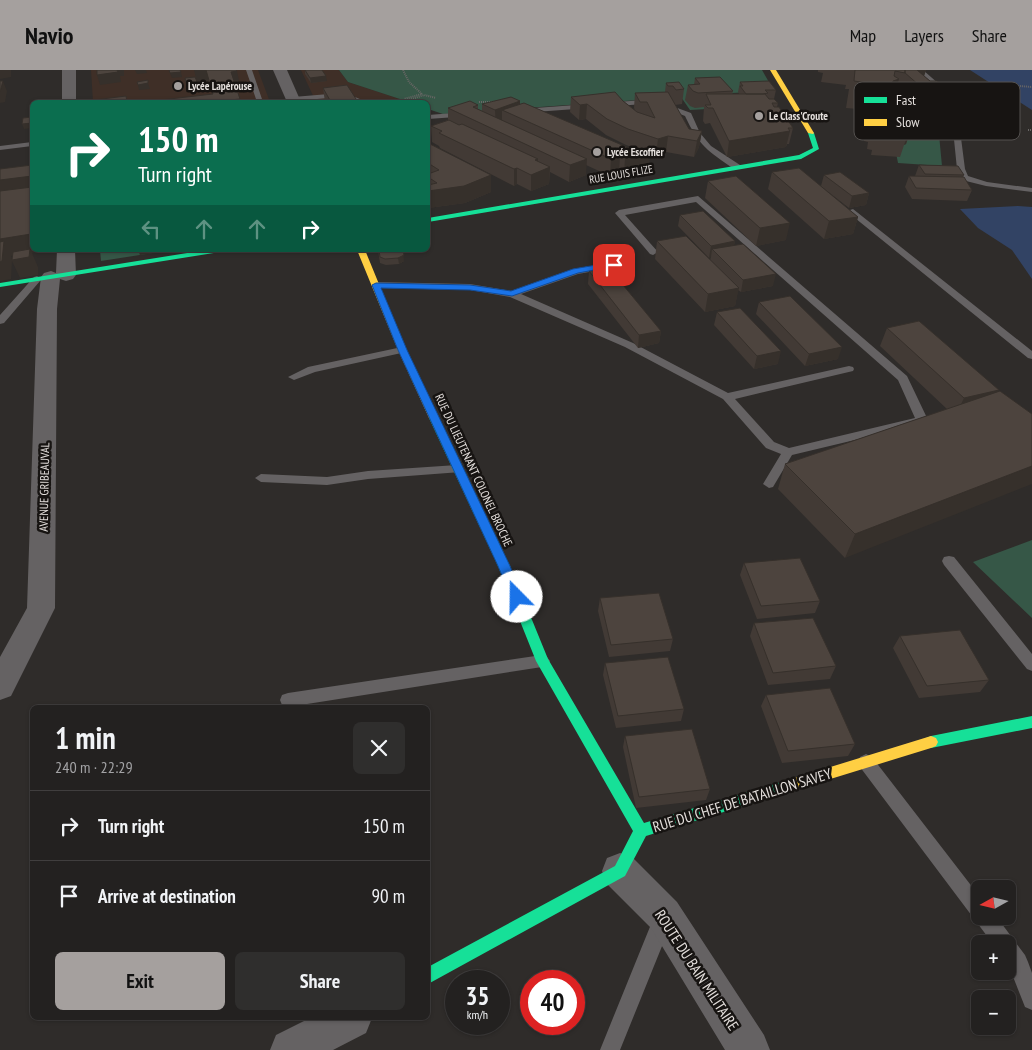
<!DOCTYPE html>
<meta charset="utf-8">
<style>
:root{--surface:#232120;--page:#2f2e2d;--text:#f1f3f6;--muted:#a3a3a5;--line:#403e3e;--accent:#a5a09e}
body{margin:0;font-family:"PT Sans Narrow",sans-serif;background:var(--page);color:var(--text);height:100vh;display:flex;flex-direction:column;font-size:19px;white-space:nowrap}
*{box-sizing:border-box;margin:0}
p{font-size:16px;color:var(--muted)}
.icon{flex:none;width:28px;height:28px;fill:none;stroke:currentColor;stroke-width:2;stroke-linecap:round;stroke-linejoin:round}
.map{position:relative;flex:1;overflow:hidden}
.details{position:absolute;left:30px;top:635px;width:400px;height:315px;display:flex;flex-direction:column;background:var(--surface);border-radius:8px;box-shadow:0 1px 4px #0004,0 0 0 1px var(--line)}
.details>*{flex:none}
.banner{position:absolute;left:30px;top:30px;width:400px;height:152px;border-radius:8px;box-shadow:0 1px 4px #0004,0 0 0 1px var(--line);background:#0b6e4f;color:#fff;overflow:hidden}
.needle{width:32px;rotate:262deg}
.tools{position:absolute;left:971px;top:810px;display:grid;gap:10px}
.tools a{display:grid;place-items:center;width:45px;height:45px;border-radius:8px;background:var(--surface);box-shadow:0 1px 4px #0004,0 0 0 1px var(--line);font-size:25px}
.speed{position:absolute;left:445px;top:900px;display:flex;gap:10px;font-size:25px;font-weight:700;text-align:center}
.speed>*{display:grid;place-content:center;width:65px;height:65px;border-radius:50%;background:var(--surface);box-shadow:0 1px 4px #0004,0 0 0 1px var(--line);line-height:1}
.speed small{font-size:12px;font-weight:400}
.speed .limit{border:8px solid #d22;background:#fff;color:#111}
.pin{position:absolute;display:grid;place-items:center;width:42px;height:42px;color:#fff;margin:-21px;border-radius:10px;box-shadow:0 2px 8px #0006}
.me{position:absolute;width:55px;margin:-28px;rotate:338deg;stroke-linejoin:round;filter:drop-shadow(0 0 4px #0008)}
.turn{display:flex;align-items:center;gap:18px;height:105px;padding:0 25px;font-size:22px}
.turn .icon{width:65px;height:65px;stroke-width:2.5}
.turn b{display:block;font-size:35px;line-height:42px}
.lanes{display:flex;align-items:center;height:48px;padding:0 25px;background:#0003;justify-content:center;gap:25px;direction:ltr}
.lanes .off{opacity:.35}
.round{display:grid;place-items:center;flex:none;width:52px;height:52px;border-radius:8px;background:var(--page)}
.summary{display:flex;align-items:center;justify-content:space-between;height:85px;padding:0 25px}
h1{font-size:30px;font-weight:800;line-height:38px}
.cta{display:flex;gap:10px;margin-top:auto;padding:10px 25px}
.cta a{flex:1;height:58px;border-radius:8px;background:var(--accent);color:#111;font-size:20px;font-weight:800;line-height:58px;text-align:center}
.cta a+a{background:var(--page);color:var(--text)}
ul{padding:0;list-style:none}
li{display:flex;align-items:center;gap:15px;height:70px;padding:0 25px;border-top:1px solid var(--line)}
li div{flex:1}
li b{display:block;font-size:19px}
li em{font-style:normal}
header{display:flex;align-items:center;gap:30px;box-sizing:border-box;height:70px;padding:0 25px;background:var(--accent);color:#111}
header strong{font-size:24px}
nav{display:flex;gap:28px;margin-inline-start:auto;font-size:18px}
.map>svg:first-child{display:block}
.education{fill:#3f2f27}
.green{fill:#365747}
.water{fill:#324364}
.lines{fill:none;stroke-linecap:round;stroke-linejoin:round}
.path{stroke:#696766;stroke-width:2;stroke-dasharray:1 1;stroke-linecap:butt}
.lane{fill:#656263;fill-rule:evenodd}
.street{fill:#656263;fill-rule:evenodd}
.fast{fill:#16e098;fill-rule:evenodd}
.slow{fill:#ffcf43;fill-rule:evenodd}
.wall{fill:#423a35}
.shaded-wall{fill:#36302b;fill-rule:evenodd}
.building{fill:#4d443e;stroke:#36302b}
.route{fill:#1a73e8;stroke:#114b97}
.poi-dot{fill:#a5a09e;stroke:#171412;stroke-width:2}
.labels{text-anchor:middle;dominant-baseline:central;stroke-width:5;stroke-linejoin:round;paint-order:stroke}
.far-poi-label{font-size:11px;font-weight:bold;fill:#e4dfdc;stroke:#171412;text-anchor:start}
.far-street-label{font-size:11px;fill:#e4dfdc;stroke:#171412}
.street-label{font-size:12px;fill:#e4dfdc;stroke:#171412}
.near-street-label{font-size:15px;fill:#e4dfdc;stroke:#171412}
.key{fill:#171412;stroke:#54514f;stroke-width:1}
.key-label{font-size:14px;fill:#e4dfdc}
</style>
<header>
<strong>Navio</strong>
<nav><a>Map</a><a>Layers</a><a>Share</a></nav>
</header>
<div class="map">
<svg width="1032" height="980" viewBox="0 0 1032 980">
<rect width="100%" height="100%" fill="#2f2c2a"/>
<path class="education" d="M91,0H258L270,32H93Z
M301,0H339L348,12L409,32H316Z"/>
<path class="green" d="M339,0H762L774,21L732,23L743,37L690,40L681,27L443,44L428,39V32H409L348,12Z
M902,0L936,33L942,96L898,93L892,62Z
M100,180H172L101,191Z
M1032,470V548L973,492Z"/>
<path class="water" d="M970,0H1032V40Z
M1018,136L1032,137V209L1012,180L978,158L960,139Z"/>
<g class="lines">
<path class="path" d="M403,0L409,12L422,24L404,29L406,31L424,25L436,28
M980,13L1032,17
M479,32H495
M1028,60H1032"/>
<path class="lane" d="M246,0H252L263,32H257Z
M916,0H923L956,29L965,99L968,106L987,112L1032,118V122L986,116L962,110L957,99L950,30Z
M329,24L355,27L367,32L329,28L293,31L290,29L293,27Z
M644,30L661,32L691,43L700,63L711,76L740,95V99H734C708,81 699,76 685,46L658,35L644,34L521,43L517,41L521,39Z
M467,42H470V46L428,49V45Z
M32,72V76L0,80V76Z
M698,126L907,306L928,350L926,353L792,385L773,417L769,418L763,414L781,384L766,378L723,329L625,277L510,227L470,220L376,218L371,215L376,212L470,214L511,221L573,199L614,192L619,195L617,197L578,204L521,224L633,273L728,323L849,296L853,297L854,299L853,301L735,329L774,372L789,378L915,348L898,310L696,132L625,145L658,182L653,185L650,184L615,143L619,140Z
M853,139L1032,281V289L1028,288L850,144V140Z
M37,206L42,209L40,211L4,253L0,254V245L34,207Z
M402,277L406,278L407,280L406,282L315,302L294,310L288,307L308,297Z
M457,395L461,396L463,399L461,402L368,409L327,415L261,412L255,408L261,404L327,407L368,401Z
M949,486L954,487L1032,584V601L1027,599L944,495L942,491L944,487Z
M542,585L547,587L550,591L547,595L542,597L288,637L282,635L280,630L282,625L288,623Z
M866,684L872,687L980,827V846H996L1025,885L1028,892L1032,903V940L1025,937L1008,894V874H993L860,697L858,692L860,687Z
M663,839L670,842L673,849L620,980H600L656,842Z"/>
<path class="street" d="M62,0H76V32H62Z
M273,0H287L301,32H287Z
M57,180H75L76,205L73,209L66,211L60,209L57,239L55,538L11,626L0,630V587L27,538L37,239L41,207L44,203L51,201L56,203Z
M620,783L633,788L677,832L764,965L770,980H725L651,858L607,814L602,801L607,788Z
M310,948H372L366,963L333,980H270L276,965Z"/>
<path class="fast" d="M811,61L814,63L819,79L801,89L428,152V148L799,85L813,78L808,63Z
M206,180H224L220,182L0,217V213Z
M434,345L439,348L510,496L548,589L644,753L785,711L790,712L792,717L790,722L785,723L646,766L625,806L428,914V897L615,796L633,761L536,591L498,496L429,348Z
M1032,646V658L931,678L926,676L924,672L926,668L931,666Z"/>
<path class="slow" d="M770,0H776L814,63L813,64L808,63Z
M357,180H365L406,280L439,348L437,350L434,351L429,348L398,280Z
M931,666L936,668L938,672L936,676L931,678L785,723L780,722L778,717L780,712L785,711Z"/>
</g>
<path class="wall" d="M305,0L327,11L311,13L305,4Z
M818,0H926L924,6L930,11L942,15L939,25L917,26L906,17V23L911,44L915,47L906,74L904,75L900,87L871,85L872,80L867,79L868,72L864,71V68L860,67L861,61L855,60L858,39L846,38L849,19H845L846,15L821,12L823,3L818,2Z
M695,8L733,21L732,24H739L738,22L740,12L776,20L774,29L778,33L777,37L793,58L789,74H787L786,77L727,87L710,53L705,54L703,51L704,37L695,38L690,36L685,30L688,15H694Z
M666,13L684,19L682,34L675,35L689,59L702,61L699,77L694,87L666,82L656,85L626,75L606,65L586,49L579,50L570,42L571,27L623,31L635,40L634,38L635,23L665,22Z
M323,18L358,32H325Z
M938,28L954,46L956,51L954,56L938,55V48L936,33Z
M524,33L649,101L624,105L619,102L610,106L586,95V105L569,112L550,102L549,114L531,121L517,114L514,116L440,78L439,76L432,72L431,56L448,50V38L478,35V39L482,41V34H520Z
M428,73L491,105V122L465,133L428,138Z
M919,95L964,105L963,107L972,120L967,131L912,129L905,117L909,106H915Z
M772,102L821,116L824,105L869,123L866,135L849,138L822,117L858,147L853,164L824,169L768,119Z
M708,111L786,170L756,176L705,128Z
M680,145L735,171L734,175L773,216L741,222L738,220L735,236L705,242L655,189L657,171L710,190L711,187L709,188L678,156Z
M378,180L404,191L399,194L386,195L380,193Z
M589,201L661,261L659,273L638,278L588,214Z
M759,232L838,289L805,296L756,244Z
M717,242L778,294L754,299L714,255Z
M887,258L998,322L845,488L778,419L785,394L947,339L880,276Z
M744,493L820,531L815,543L757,549L740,505Z
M600,528L673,569L670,581L609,587L598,541Z
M754,553L836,596L830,609L768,615L750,566Z
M900,566L989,610L980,622L919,628L893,578Z
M605,593L684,639L681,651L616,658L603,605Z
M766,625L855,674L848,686L782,693L761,636Z
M625,666L710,719L706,730L636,738L623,677Z"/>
<path class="shaded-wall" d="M0,0H11V7L0,9Z
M117,0H124V6H120L121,12L100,15L97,5Z
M135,0H146L147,3L137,4Z
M194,0H206L211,18L199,20Z
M917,0H926L923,9Z
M237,1L241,20L236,21L231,2Z
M181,2L182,7L172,8L170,3Z
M326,6L327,11L311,13L310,8Z
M899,9L891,35L893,11Z
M3,11L7,21L5,32L0,33V22Z
M148,13L150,19L139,20L138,15Z
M198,14L199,20L188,21L187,16Z
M912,27L904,55L905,32Z
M240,29L241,32H210Z
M520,31V47L502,40V53L496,56L495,40Z
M587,34L586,49L579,50L580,35Z
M915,47L906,74L904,75L910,59V49Z
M32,53V58L24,59L22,54Z
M702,61L699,77L694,87L697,71Z
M790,61L786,77L727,87L729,71Z
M668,66L666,82L656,85L658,69Z
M650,84L649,101L624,105L625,88Z
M620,86L619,102L610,106L611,89Z
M538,89V102L550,97L549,114L531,121V105L535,90Z
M587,89L586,105L569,112L570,95Z
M517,98V114L514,116V99Z
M491,105V122L465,133L428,138V121Z
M32,106V123L0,128V110Z
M869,123L866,135L849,138L852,126Z
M858,147L853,164L824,169L829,151Z
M790,153L786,170L756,176L760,158Z
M32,159V180H39V181L32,183L38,197V205L20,208L12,191L11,209L0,211V169ZM30,183L12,189L11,186Z
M735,171L733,183L712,179L711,187L709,188L711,176Z
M138,180H155L156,183L140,185Z
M403,180L404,191L399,194L398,188Z
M776,204L773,216L741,222L743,210Z
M739,218L735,236L705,242L708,224Z
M661,261L659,273L638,278L639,265Z
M842,277L838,289L805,296L809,284Z
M781,281L778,294L754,299L757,286Z
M999,320L989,339L955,347L964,328Z
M1032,396V414L845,488L855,464Z"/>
<path class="building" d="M97,0H117L118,2L97,5Z
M169,0H180L181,2L170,3Z
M206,0H236L237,1L231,2L240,29L210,32H143L213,24Z
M305,0H322L326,6L310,8Z
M855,0H905V3L895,1L894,6L899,9L893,11L892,15L906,16V23L912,27L905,32V37L912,38L911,44L915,47L910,49V59L880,57L881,52L876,51V44L872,43V40H868L869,34L863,33L865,15H868L867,13L854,11Z
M905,0H919H917L930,11H937L942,15L920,16L904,2L905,3Z
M195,7L198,14L187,16L185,8Z
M720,7L733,21L698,23L693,21L688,15L700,14L695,8Z
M148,10V13L138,15L137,12Z
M0,11H3L0,22Z
M769,11L776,20H765L768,23L763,24H746L740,16H743L740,12Z
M679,12L684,19L676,20L673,16H668L666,13Z
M347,15L358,32H331L323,18Z
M615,22L623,31L637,42L655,48L647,32H640L635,23L668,22L689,59L702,61L697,71L668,66L658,69L628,59L607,49L587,34L580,35L571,27Z
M706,24H765L769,29H774L778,33H772L774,37H779L793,58H788L790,61L729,71L713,38H708L705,35H711Z
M126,26L127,32H94V30Z
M511,27L520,31L495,40L482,34Z
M384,31L386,32H371Z
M470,31L478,35L473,37L587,89L570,95L448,38Z
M524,33L636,81L639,80L650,84L625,88L620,86L611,89L502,40Z
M32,47V53L22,54L23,48Z
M449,50L459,55L462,54L538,89L535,90L550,97L531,105L517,98L514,99L439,63L442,61L431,56Z
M428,73L491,105L464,116L428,121V115L437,113L428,107V104L439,100L428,93Z
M32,95V106L0,110V99Z
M919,95L958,96L964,105L925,104Z
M799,98L858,147L829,151L772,102Z
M840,102L869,123L852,126L824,105Z
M736,106L790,153L760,158L708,111Z
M909,106L964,107L972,120L916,118Z
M32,117V159L31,164L0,169V121Z
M703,141L735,171L711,176L680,145Z
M686,166L739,218L708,224L657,171Z
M4,171L2,191L0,192V172Z
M743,174L776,204L743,210L712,179Z
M30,179L29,187L12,190L13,182Z
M379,180H403L404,185L398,188L385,189L380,187Z
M609,198L661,261L639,265L589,201Z
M790,226L842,277L809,284L759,232Z
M740,238L781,281L757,286L717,242Z
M919,251L999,320L964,328L887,258Z
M1000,321L1032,344V396L855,464L785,394Z
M800,488L820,531L761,536L744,493Z
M659,523L673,569L611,575L600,528Z
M813,548L836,596L773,603L754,553Z
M960,560L989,610L927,616L900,566Z
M668,587L684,639L618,646L605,593Z
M830,618L855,674L788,681L766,625Z
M692,659L710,719L639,727L625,666Z"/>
<path class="route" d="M614,192L618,195L616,196L578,203L512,226L470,220L381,218L407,280L510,496L523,527L517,532L511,527L498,496L398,280L372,215L376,213L470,215L511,221L573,199Z"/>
<g class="poi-dot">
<circle cx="178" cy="16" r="5"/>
<circle cx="759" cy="46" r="5"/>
<circle cx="597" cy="82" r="5"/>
</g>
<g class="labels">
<g class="far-poi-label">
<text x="188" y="16">Lycée Lapérouse</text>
<text x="769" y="46">Le Class'Croute</text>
<text x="607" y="82">Lycée Escoffier</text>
</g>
<g class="far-street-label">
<text transform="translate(621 104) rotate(-10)">RUE LOUIS FLIZE</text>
</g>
<g class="street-label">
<text transform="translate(474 400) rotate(65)">RUE DU LIEUTENANT COLONEL BROCHE</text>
<text transform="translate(44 417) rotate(-89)">AVENUE GRIBEAUVAL</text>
</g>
<g class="near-street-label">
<text transform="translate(742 730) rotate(-17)">RUE DU CHEF DE BATAILLON SAVEY</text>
<text transform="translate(697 900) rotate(57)">ROUTE DU BAIN MILITAIRE</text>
</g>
</g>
<rect x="854" y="12" width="166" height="58" rx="8" class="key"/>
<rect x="864" y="27" width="23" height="6" fill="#16e098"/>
<rect x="864" y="49" width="23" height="7" fill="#ffcf43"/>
<g class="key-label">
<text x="896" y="35">Fast</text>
<text x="896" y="57">Slow</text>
</g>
</svg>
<div class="tools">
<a><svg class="needle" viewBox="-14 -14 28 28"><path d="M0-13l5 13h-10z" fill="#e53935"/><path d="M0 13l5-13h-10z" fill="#a3a3a5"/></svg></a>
<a>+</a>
<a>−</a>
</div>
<div class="speed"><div>35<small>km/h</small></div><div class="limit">40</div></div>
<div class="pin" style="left:614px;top:195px;background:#d93025"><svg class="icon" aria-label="arrive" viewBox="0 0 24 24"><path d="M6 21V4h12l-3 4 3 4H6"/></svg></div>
<svg class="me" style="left:517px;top:527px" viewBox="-20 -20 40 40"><circle r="19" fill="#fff"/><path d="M0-13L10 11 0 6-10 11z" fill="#1a73e8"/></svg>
<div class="banner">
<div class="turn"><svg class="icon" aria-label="right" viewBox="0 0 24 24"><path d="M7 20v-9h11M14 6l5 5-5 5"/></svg><div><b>150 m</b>Turn right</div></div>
<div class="lanes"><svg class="icon off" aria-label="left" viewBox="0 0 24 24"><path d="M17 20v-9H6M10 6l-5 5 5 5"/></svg><svg class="icon off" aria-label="ahead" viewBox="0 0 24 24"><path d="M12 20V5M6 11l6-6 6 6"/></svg><svg class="icon off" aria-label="ahead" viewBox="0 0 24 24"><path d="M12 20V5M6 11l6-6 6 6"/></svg><svg class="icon" aria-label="right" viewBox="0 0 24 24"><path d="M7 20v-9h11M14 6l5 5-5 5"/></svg></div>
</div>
<section class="details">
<div class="summary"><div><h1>1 min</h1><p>240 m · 22:29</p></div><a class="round"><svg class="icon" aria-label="close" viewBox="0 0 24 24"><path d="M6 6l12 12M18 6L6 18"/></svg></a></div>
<ul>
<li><svg class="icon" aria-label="right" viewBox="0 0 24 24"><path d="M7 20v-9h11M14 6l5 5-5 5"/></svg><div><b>Turn right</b></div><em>150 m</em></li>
<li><svg class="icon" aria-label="arrive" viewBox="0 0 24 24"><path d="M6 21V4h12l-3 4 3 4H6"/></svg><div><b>Arrive at destination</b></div><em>90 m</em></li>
</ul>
<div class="cta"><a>Exit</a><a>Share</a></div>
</section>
</div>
